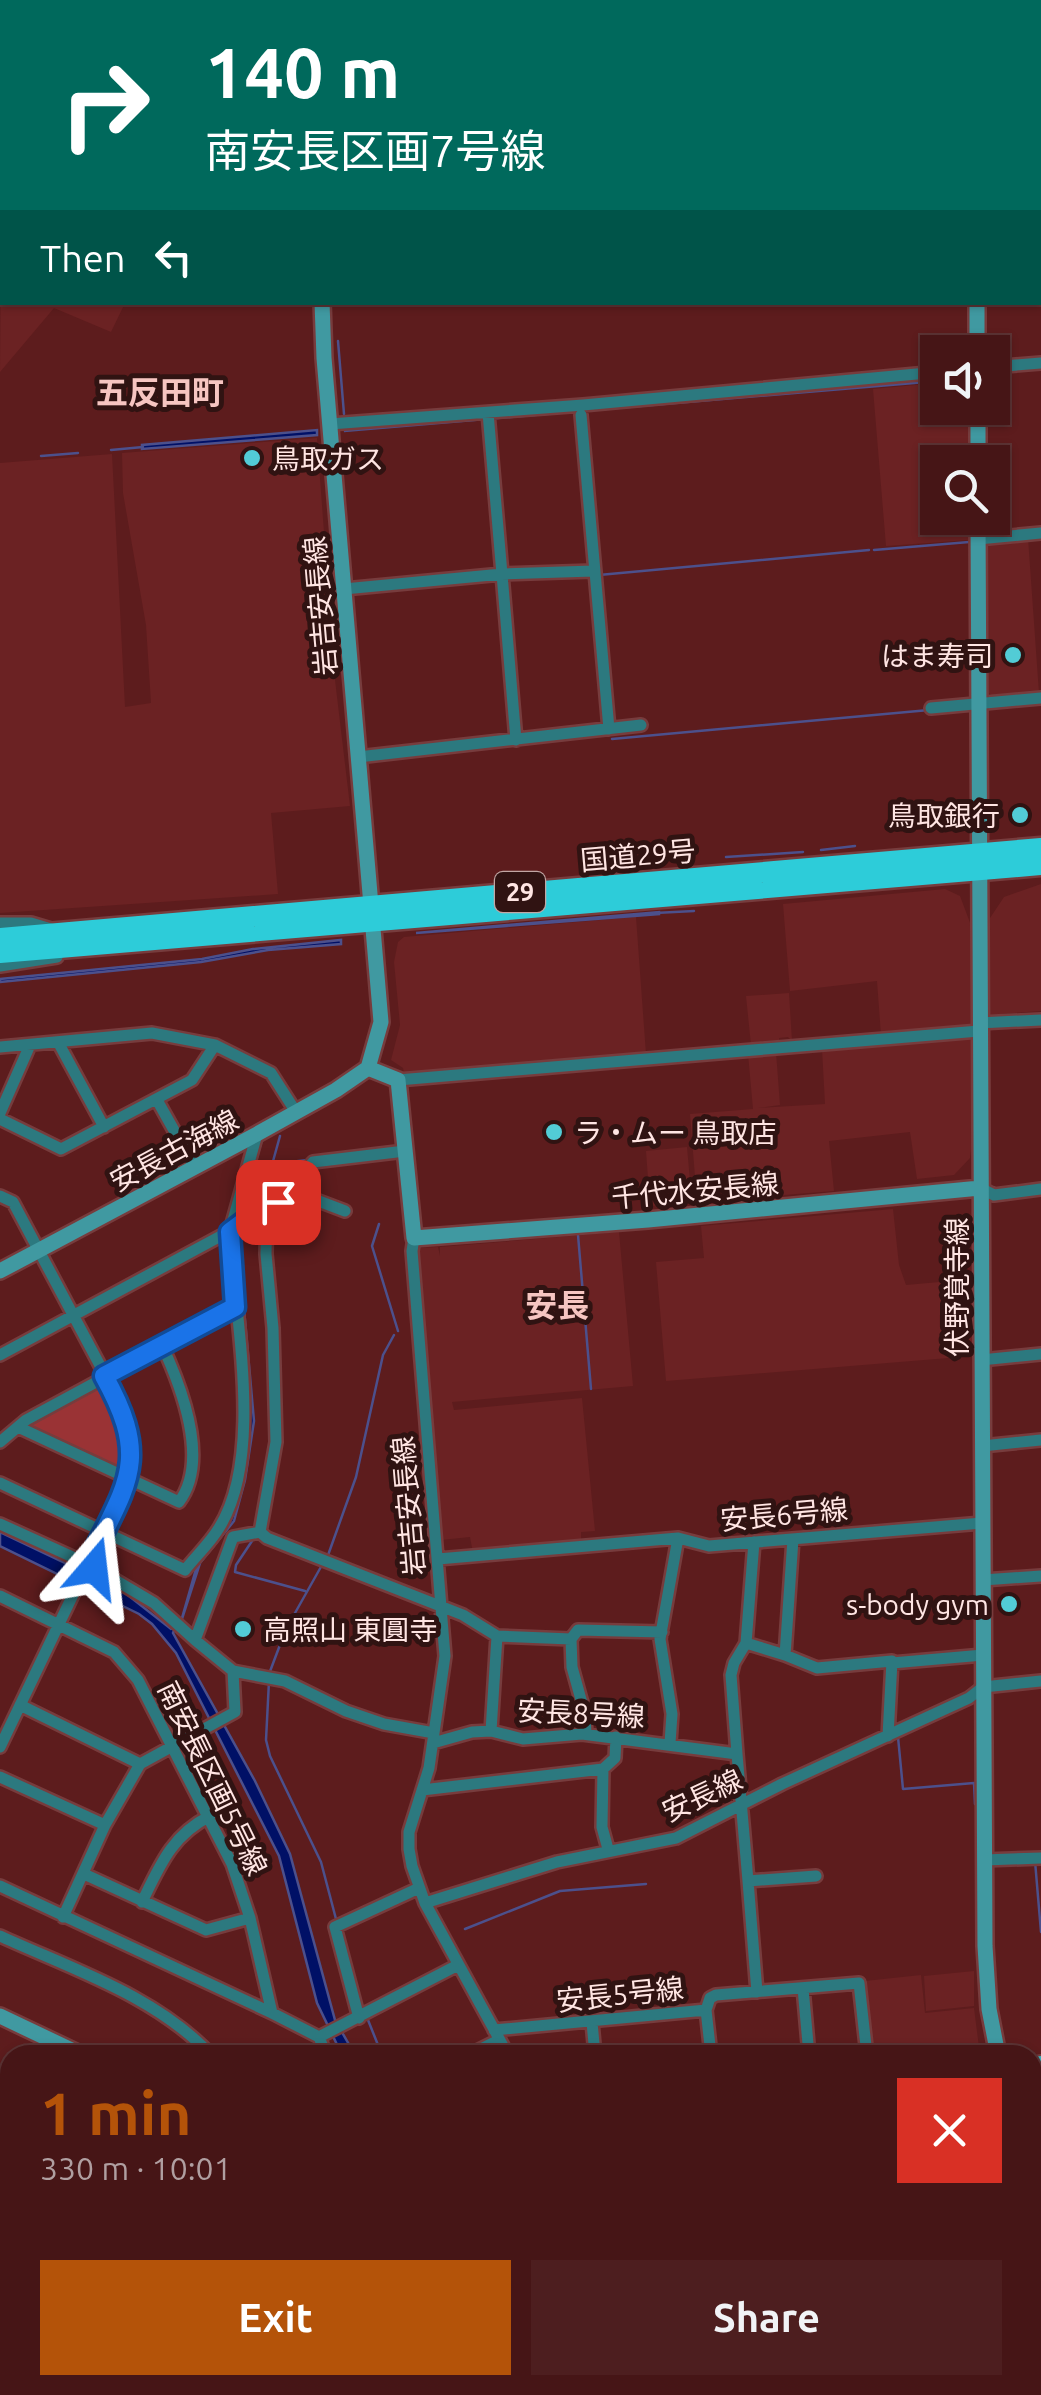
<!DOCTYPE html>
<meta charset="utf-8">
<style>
:root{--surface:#461516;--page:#4d1e1f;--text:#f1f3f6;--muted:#b09fa1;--line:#5e3435;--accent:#b45309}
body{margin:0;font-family:Ubuntu,"Noto Sans JP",sans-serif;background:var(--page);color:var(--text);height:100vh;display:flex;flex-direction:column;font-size:38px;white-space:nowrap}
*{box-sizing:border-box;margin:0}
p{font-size:32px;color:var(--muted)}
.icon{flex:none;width:55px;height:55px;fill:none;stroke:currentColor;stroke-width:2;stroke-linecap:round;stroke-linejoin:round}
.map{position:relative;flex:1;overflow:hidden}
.sheet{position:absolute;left:0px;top:2045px;width:1042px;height:350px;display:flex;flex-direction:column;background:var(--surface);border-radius:30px 30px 0 0;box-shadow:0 2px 8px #0004,0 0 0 2px var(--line)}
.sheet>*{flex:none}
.banner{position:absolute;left:0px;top:0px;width:1042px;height:305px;box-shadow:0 2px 8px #0004,0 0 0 2px var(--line);background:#00695c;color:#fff;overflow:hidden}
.controls{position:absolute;left:920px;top:335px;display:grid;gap:20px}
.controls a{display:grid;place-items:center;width:90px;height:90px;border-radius:0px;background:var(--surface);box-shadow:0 2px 8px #0004,0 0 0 2px var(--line);font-size:50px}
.pin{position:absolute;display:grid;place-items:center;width:85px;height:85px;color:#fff;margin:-42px;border-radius:20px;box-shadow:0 5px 15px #0006}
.me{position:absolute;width:110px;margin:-55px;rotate:17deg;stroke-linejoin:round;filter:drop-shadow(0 0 8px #0008)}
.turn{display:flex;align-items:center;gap:35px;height:210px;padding:0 40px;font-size:45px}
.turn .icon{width:130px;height:130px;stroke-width:2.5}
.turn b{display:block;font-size:70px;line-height:85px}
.then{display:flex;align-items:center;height:95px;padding:0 40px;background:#0003;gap:20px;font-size:38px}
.round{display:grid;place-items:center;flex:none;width:105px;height:105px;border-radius:0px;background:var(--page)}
.head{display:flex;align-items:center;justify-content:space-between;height:170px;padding:0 40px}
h1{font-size:60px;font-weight:600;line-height:75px;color:var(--accent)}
.cta{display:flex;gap:20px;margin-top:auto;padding:20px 40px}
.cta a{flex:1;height:115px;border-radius:0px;background:var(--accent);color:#fff;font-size:40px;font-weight:600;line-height:115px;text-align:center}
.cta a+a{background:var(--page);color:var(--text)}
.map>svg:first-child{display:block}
.built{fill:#6b2223}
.green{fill:#9a3335}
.water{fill:#001066;stroke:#4c508c;stroke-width:2.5}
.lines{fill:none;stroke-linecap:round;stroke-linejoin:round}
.stream{stroke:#4c508c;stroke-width:2.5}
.street-casing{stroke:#773c3d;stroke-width:16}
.secondary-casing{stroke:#773c3d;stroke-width:20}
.primary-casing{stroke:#773c3d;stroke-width:22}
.highway-casing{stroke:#773c3d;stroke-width:25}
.street{stroke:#2c797f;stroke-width:11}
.secondary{stroke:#4099a1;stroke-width:15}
.primary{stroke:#3ab4be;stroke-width:18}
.highway{stroke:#2dccd9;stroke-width:20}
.rail{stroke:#caa3a2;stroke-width:2.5;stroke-dasharray:18 18;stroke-linecap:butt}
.route-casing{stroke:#114b97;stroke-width:25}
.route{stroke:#1a73e8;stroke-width:18}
.poi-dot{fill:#52ccd6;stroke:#301312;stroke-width:4}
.labels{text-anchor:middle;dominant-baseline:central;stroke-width:10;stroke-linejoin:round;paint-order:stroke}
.shield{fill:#301312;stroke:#c1a6a4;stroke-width:2.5}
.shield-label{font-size:25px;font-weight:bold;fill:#ffe5e3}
.poi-label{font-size:28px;fill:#ffe5e3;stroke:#301312;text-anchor:start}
.street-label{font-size:28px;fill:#ffe5e3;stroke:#301312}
.quarter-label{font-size:32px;font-weight:bold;fill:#f6c5c1;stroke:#301312}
</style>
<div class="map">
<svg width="1041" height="2395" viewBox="0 0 1041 2395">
<rect width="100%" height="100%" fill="#5d1c1d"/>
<path class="built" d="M2,134V302H311V305L125,303L111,332L54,308L0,372Z
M937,383L938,408H969V462H938V518H969V540L886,546L873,389Z
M317,438L335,680L350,806L271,813L278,894L0,913V463L112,454L125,707L151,703L146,625L123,493L122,453Z
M1028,538L1039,693L993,697L989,693L987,547L994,541Z
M1041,884V1011L987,1015L990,918L1004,897Z
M945,889L960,896L972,928L973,1027L881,1035L877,981L790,991L783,904Z
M636,917L646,1054L404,1073L403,1068L391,1060L400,1025L394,962L398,942L404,937Z
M789,993L792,1041L788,1037L779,1038V1043L751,1045L746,996Z
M973,1038L974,1126L970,1158L954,1175L917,1179L910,1132L829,1141L834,1191L697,1202L690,1114L753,1109L748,1054L776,1052L780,1105L758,1108L825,1104L822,1049Z
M687,1147L692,1203L650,1206L646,1151Z
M893,1209L899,1265L906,1285L973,1279V1356L666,1381L656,1262L704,1258L701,1226Z
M619,1232L633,1386L452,1402L454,1410L582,1398L595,1531L581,1532V1544L473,1553L470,1537L441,1540L418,1248L438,1247L440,1256V1247Z
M974,1971V2006L926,2011L924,1976Z
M921,1975L925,2013L974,2008L980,2055H870L865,1981Z"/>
<path class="green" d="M98,1385L105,1388L121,1428L122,1465L116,1470L28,1429L27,1425Z
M366,2385H536L511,2395H330Z
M812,2385H1001L965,2395H806L801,2392Z"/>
<path class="water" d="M937,378V381L345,431L344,427Z
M317,430V435L142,449V445Z
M659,912V914L416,933Z
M341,940V944L268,950L201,962L0,982V979L202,959L253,949Z
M261,1143L237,1230L254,1421L245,1480L234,1521L200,1563L180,1625L198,1562L231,1520L249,1448V1392L235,1231L258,1144Z
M0,1532L120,1589L171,1629L175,1628L173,1633L255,1781L290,1854L335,2020L355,2055H342L317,2003L279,1856L176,1653L152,1624L139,1614L0,1546Z
M1041,2178V2303L1033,2307V2182Z
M1041,2355V2395H965L1001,2385H1032L1033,2367Z
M541,2385H812L802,2391L806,2395H518Z"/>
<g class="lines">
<path class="stream" d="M14,0L15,2
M650,0V2
M795,0V2
M57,2L58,0
M988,2L1019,0
M0,81H2
M0,123L2,118
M338,341L344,414
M111,450L143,447
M41,456L78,453
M874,550L969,542
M599,575L869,550
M612,739L929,710
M821,850L855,846
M726,857L803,852
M655,913L694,911
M273,1164L307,1160
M270,1172L280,1136
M265,1199L269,1176
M379,1224L372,1246L398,1331
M578,1235L591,1389
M268,1347L269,1374
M254,1538L236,1565L235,1572L305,1591
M327,1558L356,1477L383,1355L394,1335
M269,1674L286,1629L322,1565
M269,1681L266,1740L270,1756L321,1862L336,1919
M898,1737L903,1789L974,1783L975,1804
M1035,1861L1041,1932
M465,1929L560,1891L646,1884
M368,2020L382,2055"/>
<g class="street-casing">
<path id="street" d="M478,0V2
M547,0V2
M1040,203H1041
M992,367L1041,363
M488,413L502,574L593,571
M581,415L609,729
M330,424L583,405L938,372
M978,539L1041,533
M344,589L502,574L516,740
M931,708L1041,698
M358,757L641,725
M0,923H31L51,929
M0,966L57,957
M979,1023L1041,1020
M58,1042L104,1127
M0,1047L152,1033L215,1045L271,1073L296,1112
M398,1080L979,1031
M157,1100L194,1166
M0,1113L30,1045
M0,1119L61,1149L192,1080L215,1045
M405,1151L313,1162L308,1168L305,1200L267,1205L266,1254L273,1328L276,1442L260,1532L267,1538L463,1615L497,1636L491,1731
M980,1188L994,1195L1041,1189
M0,1196L13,1202L121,1405C131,1431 132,1453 128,1480L0,1747
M305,1200H316L345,1211
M230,1231L257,1134
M230,1231L267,1205
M414,1238L412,1251L445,1656L429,1768L409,1832V1849L412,1866L425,1903L508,2055
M0,1355L230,1231C234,1315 265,1455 219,1528C210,1543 196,1556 185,1570L0,1483
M981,1360L1041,1354
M18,1427L179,1502C210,1461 181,1386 162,1345
M0,1442L26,1420L235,1307
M982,1446L1041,1440
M0,1524L88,1564L154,1603L195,1640
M260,1532L233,1537L195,1640L233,1671L285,1681L346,1711L384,1724L434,1733
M793,1539L785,1655L817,1668L892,1661L888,1736
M438,1559L678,1538
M983,1580L1041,1576
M0,1596L114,1652L138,1680L232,1864L250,1918L272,2013L0,1886
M497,1636L571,1639L578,1630L662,1632
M571,1639L572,1667L585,1714L586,1734
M746,1643L785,1655
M892,1663L983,1655
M20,1705L140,1764
M433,1743L472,1732L491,1731L523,1739L582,1734L737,1754L748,1881L816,1876
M670,1743L672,1714L660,1639L678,1538L709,1546L982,1523
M737,1754L731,1675L734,1663L746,1643L754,1542
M603,1769L602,1827L608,1849
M0,1777L105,1825
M422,1790L603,1769L615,1758L616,1737
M984,1860L1041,1858
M84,1874L206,1930L250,1918
M748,1881L757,1992
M142,1902C160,1865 172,1835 210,1816
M425,1903L557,1862L676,1838L782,1784L969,1698L983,1687L1041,1681
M63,1917L105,1825L140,1764L235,1712L233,1671
M0,1936C72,1969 156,1996 211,2055
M803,1988L809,2055
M706,2010L710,1998L716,1995L859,1983L867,2055
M272,2013L319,2037L326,2055
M359,2018L335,1927L419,1888
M592,2022L595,2055
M494,2030L706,2010L711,2055
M319,2037L458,1965
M469,2055L499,2040
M0,2294L10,2298
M0,2319L10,2315
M187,2385L189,2388
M0,2389L10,2385
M256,2395L281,2385"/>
</g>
<g class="secondary-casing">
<path id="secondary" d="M384,2V0
M976,2V0
M322,302L324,358L381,1022L368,1068
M977,302V352
M978,462V408
M978,518L985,1946L989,2009L998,2055
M368,1068L398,1080L414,1238L648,1220L980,1188
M0,1271L257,1134L336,1090L368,1068
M0,2016L82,2055
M1032,2146L1041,2166"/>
</g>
<g class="primary-casing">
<path id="primary" d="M1032,2067L1041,2065
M223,2395L234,2385"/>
</g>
<g class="highway-casing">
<path id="highway" d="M0,938L1041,848
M0,953L1041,865"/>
</g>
<use href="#street" class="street"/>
<use href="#secondary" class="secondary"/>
<use href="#primary" class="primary"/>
<use href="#highway" class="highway"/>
<path class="rail" d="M68,2L69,0
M0,148L2,143"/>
</g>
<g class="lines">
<g class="route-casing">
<path id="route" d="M94,1568L88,1564C126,1484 152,1462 104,1376L235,1307L230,1232L270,1202H278"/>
</g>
<use href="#route" class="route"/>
</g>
<g class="poi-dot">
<circle cx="252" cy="458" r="10"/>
<circle cx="1013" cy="655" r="10"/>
<circle cx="1020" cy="815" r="10"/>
<circle cx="554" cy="1132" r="10"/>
<circle cx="1009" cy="1604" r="10"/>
<circle cx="243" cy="1629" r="10"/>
</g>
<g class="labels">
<rect class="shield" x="495" y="872" width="50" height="40" rx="8"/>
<g class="shield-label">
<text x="520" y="892">29</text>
</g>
<g class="poi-label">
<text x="272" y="458">鳥取ガス</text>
<text x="993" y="655" text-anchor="end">はま寿司</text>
<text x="1000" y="815" text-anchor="end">鳥取銀行</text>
<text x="574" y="1132">ラ・ムー 鳥取店</text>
<text x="989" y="1604" text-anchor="end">s-body gym</text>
<text x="263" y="1629">高照山 東圓寺</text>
</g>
<g class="street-label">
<text transform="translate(320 606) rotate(-95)">岩吉安長線</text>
<text transform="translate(638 855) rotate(-5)">国道29号</text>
<text transform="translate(174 1150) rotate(-28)">安長古海線</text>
<text transform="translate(695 1190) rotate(-5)">千代水安長線</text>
<text transform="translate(956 1287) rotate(-90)">伏野覚寺線</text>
<text transform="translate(408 1506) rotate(-95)">岩吉安長線</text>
<text transform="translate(784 1514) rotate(-5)">安長6号線</text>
<text transform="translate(581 1713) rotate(3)">安長8号線</text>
<text transform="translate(213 1778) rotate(64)">南安長区画5号線</text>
<text transform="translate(702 1795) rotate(-25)">安長線</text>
<text transform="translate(620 1994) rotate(-6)">安長5号線</text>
</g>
<g class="quarter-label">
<text x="160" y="392">五反田町</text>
<text x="557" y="1305">安長</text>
</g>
</g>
</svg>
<div class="controls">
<a><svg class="icon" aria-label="sound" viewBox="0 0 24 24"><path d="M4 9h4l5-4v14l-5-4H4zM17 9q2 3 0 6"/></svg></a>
<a><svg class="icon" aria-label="search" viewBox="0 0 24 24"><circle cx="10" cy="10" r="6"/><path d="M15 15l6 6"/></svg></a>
</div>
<div class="pin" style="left:278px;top:1202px;background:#d93025"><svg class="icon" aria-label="arrive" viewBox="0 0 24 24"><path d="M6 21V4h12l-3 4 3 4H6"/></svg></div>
<svg class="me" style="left:94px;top:1568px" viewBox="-20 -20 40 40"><path d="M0-17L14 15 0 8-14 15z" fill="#1a73e8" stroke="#fff" stroke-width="4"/></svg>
<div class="banner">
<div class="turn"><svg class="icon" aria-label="right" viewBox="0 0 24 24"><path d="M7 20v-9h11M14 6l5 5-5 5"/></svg><div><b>140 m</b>南安長区画7号線</div></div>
<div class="then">Then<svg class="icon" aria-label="left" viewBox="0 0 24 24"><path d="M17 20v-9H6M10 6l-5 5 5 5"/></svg></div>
</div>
<section class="sheet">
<div class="head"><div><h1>1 min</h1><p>330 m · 10:01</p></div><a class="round" style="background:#d93025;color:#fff"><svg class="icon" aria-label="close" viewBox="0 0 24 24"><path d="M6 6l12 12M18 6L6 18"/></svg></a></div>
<div class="cta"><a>Exit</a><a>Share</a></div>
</section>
</div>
